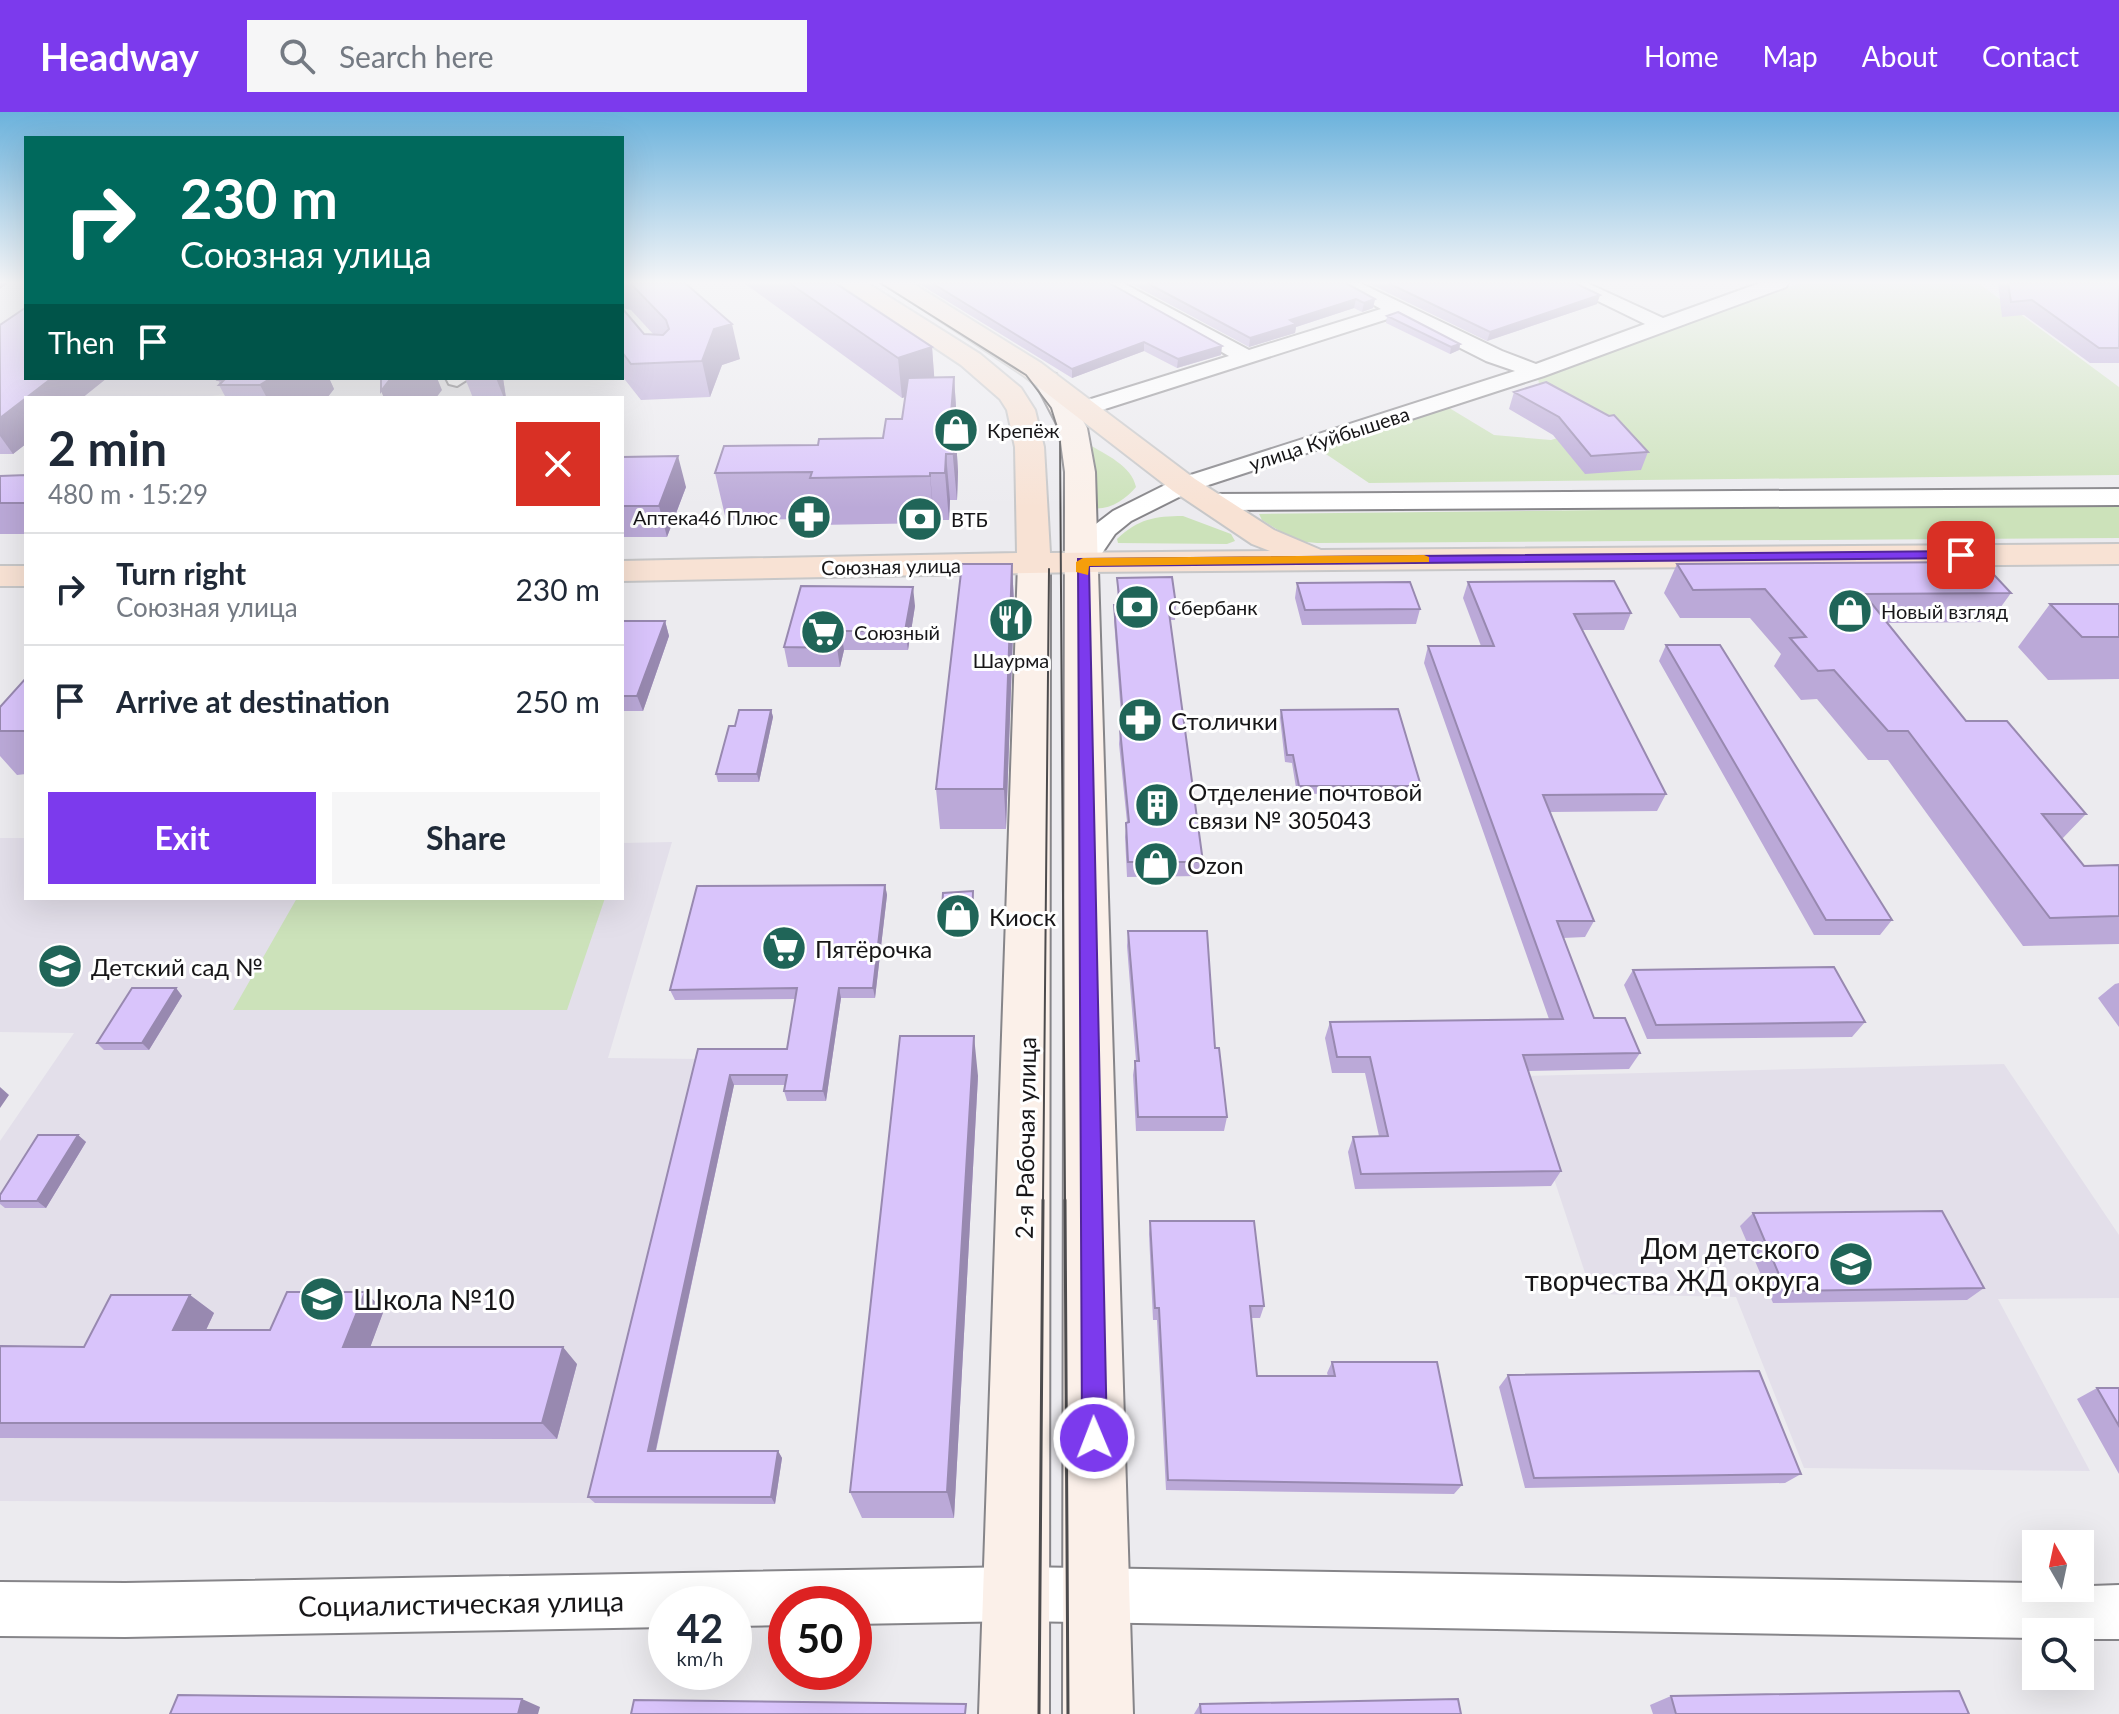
<!DOCTYPE html>
<meta charset="utf-8">
<style>
:root{--surface:#fff;--page:#f6f6f7;--text:#1f2937;--muted:#747a83;--line:#e0e1e3;--accent:#7c3aed}
body{margin:0;font-family:Lato,sans-serif;background:var(--page);color:var(--text);height:100vh;display:flex;flex-direction:column;font-size:30px;white-space:nowrap}
*{box-sizing:border-box;margin:0}
p{font-size:26px;color:var(--muted)}
.icon{flex:none;width:44px;height:44px;fill:none;stroke:currentColor;stroke-width:2;stroke-linecap:round;stroke-linejoin:round}
.map{position:relative;flex:1;overflow:hidden}
.sheet{position:absolute;left:24px;top:284px;width:600px;height:504px;display:flex;flex-direction:column;background:var(--surface);border-radius:0px;box-shadow:0 8px 32px #0002}
.sheet>*{flex:none}
.banner{position:absolute;left:24px;top:24px;width:600px;height:244px;border-radius:0px;box-shadow:0 8px 32px #0002;background:#00695c;color:#fff;overflow:hidden}
.needle{width:52px;rotate:351deg}
.buttons{position:absolute;left:2022px;top:1418px;display:grid;gap:16px}
.buttons a{display:grid;place-items:center;width:72px;height:72px;border-radius:0px;background:var(--surface);box-shadow:0 8px 32px #0002;font-size:40px}
.speed{position:absolute;left:648px;top:1474px;display:flex;gap:16px;font-size:40px;font-weight:700;text-align:center}
.speed>*{display:grid;place-content:center;width:104px;height:104px;border-radius:50%;background:var(--surface);box-shadow:0 8px 32px #0002;line-height:1}
.speed small{font-size:20px;font-weight:400}
.speed .limit{border:12px solid #d22;background:#fff;color:#111}
.pin{position:absolute;display:grid;place-items:center;width:68px;height:68px;color:#fff;margin:-34px;border-radius:16px;box-shadow:0 4px 12px #0006}
.me{position:absolute;width:88px;margin:-44px;rotate:359deg;stroke-linejoin:round;filter:drop-shadow(0 0 6px #0008)}
.turn{display:flex;align-items:center;gap:28px;height:168px;padding:0 24px;font-size:36px}
.turn .icon{width:104px;height:104px;stroke-width:2.5}
.turn b{display:block;font-size:56px;line-height:68px}
.then{display:flex;align-items:center;height:76px;padding:0 24px;background:#0003;gap:16px;font-size:30px}
.round{display:grid;place-items:center;flex:none;width:84px;height:84px;border-radius:0px;background:var(--page)}
.headline{display:flex;align-items:center;justify-content:space-between;height:136px;padding:0 24px}
h1{font-size:48px;font-weight:700;line-height:60px}
.cta{display:flex;gap:16px;margin-top:auto;padding:16px 24px}
.cta a{flex:1;height:92px;border-radius:0px;background:var(--accent);color:#fff;font-size:32px;font-weight:700;line-height:92px;text-align:center}
.cta a+a{background:var(--page);color:var(--text)}
ul{padding:0;list-style:none}
li{display:flex;align-items:center;gap:24px;height:112px;padding:0 24px;border-top:2px solid var(--line)}
li div{flex:1}
li b{display:block;font-size:30px}
li em{font-style:normal}
header{display:flex;align-items:center;gap:48px;box-sizing:border-box;height:112px;padding:0 40px;background:var(--accent);color:#fff}
header strong{font-size:38px}
nav{display:flex;gap:44px;margin-inline-start:auto;font-size:28px}
.search{width:560px;height:72px;background:var(--page);display:flex;align-items:center;gap:20px;box-sizing:border-box;padding:0 28px;border-radius:0px;color:var(--muted);font-size:30px}
.map>svg:first-child{display:block}
.built{fill:#e3dfea}
.green{fill:#cce2ba}
.lines{fill:none;stroke-linecap:round;stroke-linejoin:round}
.street-casing{stroke:#868589;stroke-width:4}
.secondary-casing{stroke:#868589;stroke-width:4}
.primary-casing{stroke:#c7c7c8;stroke-width:4}
.street{fill:#fff;fill-rule:evenodd}
.secondary{fill:#fbf0e9;fill-rule:evenodd}
.primary{fill:#f8e2d4;fill-rule:evenodd}
.tram-far1{stroke:#4c4b4d;stroke-width:2}
.tram{stroke:#4c4b4d;stroke-width:3}
.wall{fill:#bba9d8}
.shaded-wall{fill:#9889b0}
.building{fill:#d9c4fb;stroke:#9889b0;stroke-width:2}
.route{fill:#7c3aed;stroke:#51269a;stroke-width:2}
.slow{fill:#f59e0b}
.labels{text-anchor:middle;dominant-baseline:central;stroke-width:6;stroke-linejoin:round;paint-order:stroke}
.far-poi-label{font-size:20px;fill:#171618;stroke:#fff;text-anchor:start}
.far-street-label{font-size:20px;fill:#171618;stroke:#fff}
.poi-label{font-size:24px;fill:#171618;stroke:#fff;text-anchor:start}
.street-label{font-size:24px;fill:#171618;stroke:#fff}
.near-poi-label{font-size:28px;fill:#171618;stroke:#fff;text-anchor:end}
.near-street-label{font-size:28px;fill:#171618;stroke:#fff}
</style>
<header>
<strong>Headway</strong>
<div class="search"><svg class="icon" aria-label="search" viewBox="0 0 24 24"><circle cx="10" cy="10" r="6"/><path d="M15 15l6 6"/></svg>Search here</div>
<nav><a>Home</a><a>Map</a><a>About</a><a>Contact</a></nav>
</header>
<div class="map">
<svg width="2119" height="1602" viewBox="0 0 2119 1602">
<rect width="100%" height="100%" fill="#ecebef"/>
<path class="built" d="M26,266H259L247,279L194,286L0,284Z
M0,726H26V786L91,788L622,786V731L672,730L608,946L702,947L595,1391L0,1389V1029L74,921L0,920Z
M2004,952L2119,1123V1186L1998,1187L2090,1359L1804,1356L1736,1185L1592,1182L1520,964Z"/>
<path class="green" d="M1800,171H1978L2119,275V363L1369,371L1317,336L1446,294L1494,323L1551,328L1609,310L1539,271L1537,264Z
M1088,332C1105,342 1132,354 1136,375C1125,388 1109,399 1091,396Z
M2119,392V426L1317,431L1296,429L1262,408L1259,402Z
M1183,404L1231,422L1235,429L1227,432L1118,431L1117,427C1138,407 1155,404 1183,404Z
M297,786H605L567,898H233Z"/>
<g class="lines">
<g class="street-casing">
<path id="street" d="M1099,171H1123L1249,238L1381,197L1335,171H1360L1502,239L1536,252L1645,212L1561,171H1587L1663,206L1760,171H1788L1786,175L1544,264L1193,378L1131,409L1115,422L1092,456H1074L1070,450L1096,412L1113,399L1175,368L1515,259L1486,249L1397,204L1083,304L1075,302L1072,297L1075,292L1229,244Z
M446,266H468V267L457,274L449,272Z
M2119,377V393L1210,398L1201,395L1197,390L1201,385L1210,382Z
M1017,1455L2036,1471V1476L2119,1473V1527H2080V1520H2036V1526L1017,1509L854,1512V1492H786V1513L734,1514V1492H666V1515L125,1525L0,1524V1470L125,1471Z"/>
</g>
<g class="secondary-casing">
<path id="secondary" d="M1047,260L1056,262L1087,316L1095,360L1133,1602H1063L1065,360L1059,316L1034,268L1038,262Z
M1034,441L1046,444L1050,451L1049,1602H979L1018,451L1022,444Z"/>
</g>
<g class="primary-casing">
<path id="primary" d="M838,171H867L980,242L1021,276L1035,298L1044,335L1050,441L1270,439L1252,432L1173,379L1023,263L883,171H912L1041,251L1195,367L1274,418L1321,438L2119,432V452L1083,460L622,469V449L1017,441L1015,335L1007,298L1000,287L961,253Z
M0,454H26V474H0Z"/>
</g>
<use href="#street" class="street"/>
<use href="#secondary" class="secondary"/>
<use href="#primary" class="primary"/>
<path class="tram-far1" d="M880,171L1026,263L1051,296L1060,325L1065,1090
M1043,1090L1049,457"/>
<path class="tram" d="M1065,1088L1068,1602
M1039,1602L1043,1088"/>
</g>
<path class="wall" d="M622,171H685L740,247L722,253L710,285L641,288L622,264V196L644,222L654,223L631,198L622,196Z
M744,171H835L932,235L934,265H954L957,310L956,326L958,360L957,388H950L949,408H934V411L818,413L817,407L726,408L715,361L818,333L883,326L902,307L905,285L902,286Z
M918,171H1109L1221,243L1177,256L1144,239L1072,266Z
M1130,171H1346L1375,187L1373,196L1362,200L1354,196L1296,215L1295,221L1249,235Z
M1368,171H1575L1597,192L1487,229Z
M1998,171H2119V251H2090L2024,203L2002,205Z
M1387,204L1460,232L1459,238L1450,242L1386,211Z
M0,213L26,266H107L13,342H0Z
M220,266H329L334,277L327,286H226L219,273L220,272L218,268Z
M465,266H503L506,286H473Z
M1514,280L1648,340L1641,358L1585,362L1553,323L1509,297Z
M622,345L686,375L667,425H622Z
M26,363V422H0V364Z
M1012,452L1014,492L1006,717H940L936,677Z
M1677,452L2011,481L1990,510L1887,511L1966,609L2086,702L2062,727L2084,754L2119,753V832L2023,834L1888,648H1868L1817,587L1801,588L1774,554L1781,542L1750,506H1680L1664,481Z
M1117,466L1176,493L1175,508H1170L1203,750L1201,764L1127,765L1125,725L1127,710L1119,632L1120,617H1122L1114,508V493H1118Z
M1468,470L1631,501L1624,518H1582L1666,682L1657,699L1550,700L1594,809L1585,825L1563,826L1594,906L1640,941L1629,957L1528,959L1561,1059L1551,1074L1355,1077L1348,1040L1353,1025L1379,1024L1365,961H1332L1325,926L1330,910L1549,907L1424,551L1428,534H1481L1463,486Z
M1297,471L1420,497L1416,512L1302,513L1295,486Z
M2050,492H2119V567L2048,568L2018,535Z
M915,494L908,538H844L840,555H788L784,535Z
M622,509H665L669,524L643,599H622Z
M1666,533L1892,808L1880,823H1814L1659,549Z
M26,566V662L17,663L0,644V595Z
M771,598L773,605L759,670H718L716,662L735,614Z
M1281,598L1421,674L1418,681L1297,682L1292,651L1285,650L1280,606Z
M885,773L887,783L875,886H841L826,989H787L784,979L785,973H734L656,1339H778L782,1346L775,1392L595,1391L588,1385L698,937H787L796,887L675,888L670,878Z
M973,779L972,820L942,821L941,813Z
M88,786H255L90,788Z
M1128,819L1215,936L1227,1005L1224,1019H1136L1133,963L1135,949H1136L1127,834Z
M1633,858L1865,910L1852,925L1647,927L1624,873Z
M2119,871V915L2098,886L2115,872Z
M176,876L182,884L149,938H104L97,931Z
M978,964L954,1406H862L850,1380Z
M78,1023L86,1030L46,1096H5L0,1092V1083Z
M1753,1101L1984,1176L1967,1188L1773,1191L1740,1114Z
M1150,1109L1264,1194L1260,1206H1251L1257,1264H1328L1327,1261L1332,1250L1462,1373L1454,1382L1166,1378L1157,1208H1153L1149,1122Z
M190,1183L214,1201L206,1218H270L384,1198L370,1235L577,1252L557,1327L0,1326V1234L84,1235Z
M1508,1263L1801,1362L1785,1371L1525,1376L1499,1275Z
M2097,1276H2119V1362L2077,1287Z
M1671,1584L1969,1602H1653L1650,1593Z
M1200,1592L1461,1602H1194Z"/>
<path class="shaded-wall" d="M0,171H8L0,177Z
M1600,183L1597,192L1487,229L1490,220Z
M1356,187L1354,196L1296,215L1295,221L1249,235L1250,226L1290,208Z
M1375,187L1373,196L1362,200L1364,191Z
M732,212L740,247L722,253L710,285L702,249L714,217Z
M1144,230V239L1072,266V257Z
M1460,232L1459,238L1450,242L1451,235Z
M1222,234L1221,243L1177,256L1178,247Z
M932,235L935,275L902,286L898,246Z
M954,265L957,310L956,326L958,360L957,388L950,314Z
M52,266H107L82,286H26V332L13,342L0,324V306Z
M271,266H329L334,277L327,286H267L260,273Z
M391,266H437L442,278L436,286H384L381,279Z
M496,266H503L506,286H504Z
M946,342L950,388L949,408L945,361Z
M678,344L686,375L667,425L659,394Z
M930,361L934,408V411L930,364Z
M1012,452L1014,492L1006,717L1004,677Z
M913,475L915,494L908,538L905,519Z
M665,509L669,524L643,599L637,584Z
M841,519L844,538L840,555L837,536Z
M771,598L773,605L759,670L757,662Z
M885,773L887,783L875,886L873,876Z
M176,876L182,884L149,938L142,931Z
M839,876L841,886L826,989L823,979Z
M974,924L978,964L954,1406L947,1380Z
M730,963L734,973L654,1346L648,1339Z
M0,975L9,983L0,996Z
M78,1023L86,1030L46,1096L37,1089Z
M365,1180L384,1198L364,1252L343,1235Z
M190,1183L214,1201L198,1235L173,1218Z
M563,1235L577,1252L557,1327L542,1311Z
M778,1339L782,1346L775,1392L771,1385Z
M522,1587L540,1595L538,1602H518Z"/>
<path class="building" d="M630,171H685L732,212L714,217L702,249L631,252L622,240V196L644,222L663,223L669,217L666,208Z
M789,171H835L932,235L898,246Z
M932,171H1109L1222,234L1178,247L1144,230L1072,257Z
M1147,171H1346L1375,187L1364,191L1356,187L1290,208L1296,212L1250,226Z
M1388,171H1575L1600,183L1490,220Z
M2008,171H2119V236H2099L2032,188L2011,190Z
M25,196L26,266H52L0,306V213Z
M1398,200L1460,232L1451,235L1387,204Z
M954,265L950,314H955L954,342H946L945,361H930V364L810,366L812,360L715,361L724,334L818,333L819,327L883,326L886,307H902L908,266Z
M220,266H271L260,273H219L224,268H218Z
M381,266H391L381,279Z
M1546,270L1609,304L1614,303L1648,340L1591,344L1559,305L1514,280Z
M678,344L659,394H622V345Z
M26,363V391H0V364Z
M1982,450L2011,481L1864,482L1966,609H2007L2086,702H2042L2084,754L2119,753V804L2050,806L1908,619H1888L1834,558L1818,559L1790,526L1806,525L1765,477L1693,478L1677,452Z
M962,452H1012L1004,677H936Z
M1172,465L1176,493H1168L1203,750H1128L1126,711L1129,710L1120,617H1124L1114,493H1120L1117,466Z
M1614,469L1631,501L1574,502L1666,682L1543,683L1594,809H1557L1594,906H1625L1640,941L1523,943L1561,1059L1361,1062L1353,1025L1388,1024L1370,945H1337L1330,910L1563,907L1428,534H1494L1468,470Z
M1410,470L1420,497L1305,498L1297,471Z
M801,474L913,475L905,519H841L837,536L784,535Z
M2050,492H2119V525H2082Z
M622,509H665L637,584H622Z
M1666,533H1720L1892,808H1826Z
M26,566V619H0V595Z
M1398,597L1421,674H1299L1293,643H1287L1281,598Z
M739,598H771L757,662H716L729,614H735Z
M885,773L873,876H839L823,979H784L787,963H730L648,1339H778L771,1385H588L698,937H787L797,876L670,878L697,774Z
M973,779L972,812L941,813L943,781Z
M1128,819H1207L1215,936H1219L1227,1005H1138L1135,949H1139Z
M1834,855L1865,910L1656,913L1633,858Z
M132,876H176L142,931H97Z
M900,924H974L947,1380H850Z
M38,1023H78L37,1089H0V1083Z
M1942,1099L1984,1176L1786,1179L1753,1101Z
M1150,1109H1254L1264,1194H1250L1257,1264H1335L1332,1250H1437L1462,1373L1168,1368L1159,1196H1155Z
M287,1180H365L343,1235H563L542,1311H0V1234L84,1235L111,1183H190L173,1218H270Z
M1759,1259L1801,1362L1534,1366L1508,1263Z
M2097,1276H2119V1314Z
M1959,1579L1969,1602H1676L1671,1584Z
M178,1583L522,1587L518,1602H170Z
M1458,1587L1461,1602H1201L1200,1592Z
M634,1588L966,1592L965,1602H631Z"/>
<linearGradient id="sky" x2="0" y2="1"><stop stop-color="#6bb2dc"/><stop offset="0.43" stop-color="#f6f6f8"/><stop offset="1" stop-color="#f6f6f8" stop-opacity="0"/></linearGradient>
<rect width="2119" height="396" fill="url(#sky)"/>
<path class="route" d="M1961,439L1966,441V446L1089,454L1107,1326L1103,1335L1094,1339L1085,1335L1082,1326L1078,447Z"/>
<path class="slow" d="M1424,443L1429,445V450L1089,454L1088,463L1076,460V450L1083,446Z"/>
<defs>
<g id="shop-disc" transform="scale(2.3)"><circle r="9.5" fill="#206558" stroke="#fff"/><path d="M-5-2.5h2.3a2.7 3.5 0 0 1 5.4 0H5L5.5 6h-11ZM-1.5-2.5h3a1.5 2.3 0 0 0-3 0Z" fill="#fff"/></g>
<g id="pharmacy-disc" transform="scale(2.3)"><circle r="9.5" fill="#206558" stroke="#fff"/><path d="M-2-6h4v4h4v4h-4v4h-4v-4h-4v-4h4Z" fill="#fff"/></g>
<g id="bank-disc" transform="scale(2.3)"><circle r="9.5" fill="#206558" stroke="#fff"/><path d="M-6-4H6V4H-6ZM0-2.3a2.3 2.3 0 1 0 0 4.6a2.3 2.3 0 1 0 0-4.6Z" fill="#fff"/></g>
<g id="restaurant-disc" transform="scale(2.3)"><circle r="9.5" fill="#206558" stroke="#fff"/><path d="M-5-6h1v4h1v-4h1v4h1v-4h1v5L-1.5 .5V6h-2V.5L-5-1ZM5-6V6H3V1.5H1.5Q1.5-4 5-6Z" fill="#fff"/></g>
<g id="supermarket-disc" transform="scale(2.3)"><circle r="9.5" fill="#206558" stroke="#fff"/><path d="M-6-5.5h2.5l.6 2H6L4.5 2H-2.5L-4.4-4H-6ZM-1.5 3.2a1.3 1.3 0 1 0 .1 0ZM3 3.2a1.3 1.3 0 1 0 .1 0Z" fill="#fff"/></g>
<g id="building-disc" transform="scale(2.3)"><circle r="9.5" fill="#206558" stroke="#fff"/><path d="M-4-6H4V6H1V3H-1V6H-4ZM-2.5-4.3h1.7v1.8h-1.7ZM.8-4.3h1.7v1.8H.8ZM-2.5-1h1.7V.8h-1.7ZM.8-1h1.7V.8H.8Z" fill="#fff"/></g>
<g id="school-disc" transform="scale(2.3)"><circle r="9.5" fill="#206558" stroke="#fff"/><path d="M0-5L7-2L0 1L-7-2ZM-4 1L0 2.5L4 1V4Q0 6-4 4Z" fill="#fff"/></g>
</defs>
<g fill-rule="evenodd">
<use href="#shop-disc" x="956" y="318"/>
<use href="#pharmacy-disc" x="809" y="405"/>
<use href="#bank-disc" x="920" y="407"/>
<use href="#bank-disc" x="1137" y="495"/>
<use href="#shop-disc" x="1850" y="499"/>
<use href="#restaurant-disc" x="1011" y="508"/>
<use href="#supermarket-disc" x="823" y="520"/>
<use href="#pharmacy-disc" x="1140" y="608"/>
<use href="#building-disc" x="1157" y="693"/>
<use href="#shop-disc" x="1156" y="752"/>
<use href="#shop-disc" x="958" y="804"/>
<use href="#supermarket-disc" x="784" y="836"/>
<use href="#school-disc" x="60" y="854"/>
<use href="#school-disc" x="1851" y="1152"/>
<use href="#school-disc" x="322" y="1187"/>
</g>
<g class="labels">
<g class="far-poi-label">
<text x="987" y="318">Крепёж</text>
<text x="778" y="405" text-anchor="end">Аптека46 Плюс</text>
<text x="951" y="407">ВТБ</text>
<text x="1168" y="495">Сбербанк</text>
<text x="1881" y="499">Новый взгляд</text>
<text x="854" y="520">Союзный</text>
<text x="1011" y="548" text-anchor="middle">Шаурма</text>
</g>
<g class="far-street-label">
<text transform="translate(1329 326) rotate(-18)">улица Куйбышева</text>
<text transform="translate(891 454) rotate(-1)">Союзная улица</text>
</g>
<g class="poi-label">
<text x="1171" y="608">Столички</text>
<text x="1188" y="679">Отделение почтовой<tspan x="1188" dy="28">связи № 305043</tspan></text>
<text x="1187" y="752">Ozon</text>
<text x="989" y="804">Киоск</text>
<text x="815" y="836">Пятёрочка</text>
<text x="91" y="854">Детский сад №</text>
</g>
<g class="street-label">
<text transform="translate(1025 1026) rotate(-89)">2-я Рабочая улица</text>
</g>
<g class="near-poi-label">
<text x="1820" y="1136">Дом детского<tspan x="1820" dy="32">творчества ЖД округа</tspan></text>
<text x="353" y="1187" text-anchor="start">Школа №10</text>
</g>
<g class="near-street-label">
<text transform="translate(461 1491) rotate(-1)">Социалистическая улица</text>
</g>
</g>
</svg>
<div class="buttons">
<a><svg class="needle" viewBox="-14 -14 28 28"><path d="M0-13l5 13h-10z" fill="#e53935"/><path d="M0 13l5-13h-10z" fill="#747a83"/></svg></a>
<a><svg class="icon" aria-label="search" viewBox="0 0 24 24"><circle cx="10" cy="10" r="6"/><path d="M15 15l6 6"/></svg></a>
</div>
<div class="speed"><div>42<small>km/h</small></div><div class="limit">50</div></div>
<div class="pin" style="left:1961px;top:443px;background:#d93025"><svg class="icon" aria-label="arrive" viewBox="0 0 24 24"><path d="M6 21V4h12l-3 4 3 4H6"/></svg></div>
<svg class="me" style="left:1094px;top:1326px" viewBox="-20 -20 40 40"><circle r="17" fill="#7c3aed" stroke="#fff" stroke-width="3"/><path d="M0-11L8 9 0 5-8 9z" fill="#fff"/></svg>
<div class="banner">
<div class="turn"><svg class="icon" aria-label="right" viewBox="0 0 24 24"><path d="M7 20v-9h11M14 6l5 5-5 5"/></svg><div><b>230 m</b>Союзная улица</div></div>
<div class="then">Then<svg class="icon" aria-label="arrive" viewBox="0 0 24 24"><path d="M6 21V4h12l-3 4 3 4H6"/></svg></div>
</div>
<section class="sheet">
<div class="headline"><div><h1>2 min</h1><p>480 m · 15:29</p></div><a class="round" style="background:#d93025;color:#fff"><svg class="icon" aria-label="close" viewBox="0 0 24 24"><path d="M6 6l12 12M18 6L6 18"/></svg></a></div>
<ul>
<li><svg class="icon" aria-label="right" viewBox="0 0 24 24"><path d="M7 20v-9h11M14 6l5 5-5 5"/></svg><div><b>Turn right</b><p>Союзная улица</p></div><em>230 m</em></li>
<li><svg class="icon" aria-label="arrive" viewBox="0 0 24 24"><path d="M6 21V4h12l-3 4 3 4H6"/></svg><div><b>Arrive at destination</b></div><em>250 m</em></li>
</ul>
<div class="cta"><a>Exit</a><a>Share</a></div>
</section>
</div>
